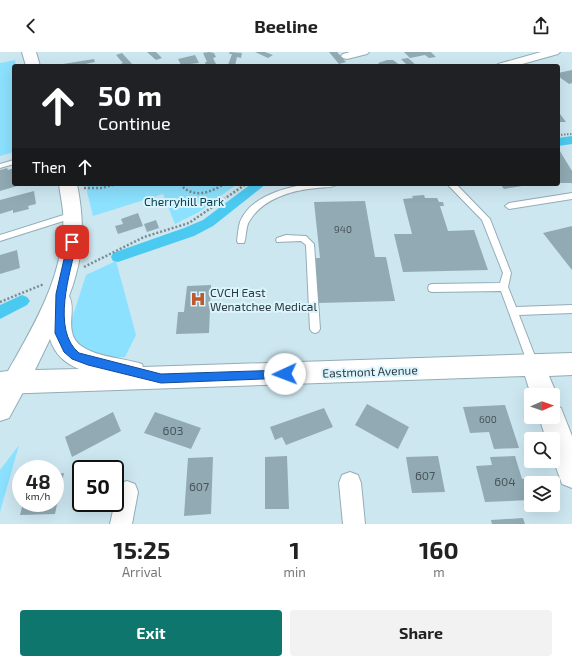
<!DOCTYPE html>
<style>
:root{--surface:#fff;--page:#f2f2f2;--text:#222;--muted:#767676;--accent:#0f766e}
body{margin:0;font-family:"Exo 2",sans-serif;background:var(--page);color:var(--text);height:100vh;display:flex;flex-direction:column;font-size:15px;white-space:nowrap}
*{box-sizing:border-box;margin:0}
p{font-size:13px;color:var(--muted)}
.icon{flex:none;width:22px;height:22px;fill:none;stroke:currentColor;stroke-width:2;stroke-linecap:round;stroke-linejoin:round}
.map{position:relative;height:472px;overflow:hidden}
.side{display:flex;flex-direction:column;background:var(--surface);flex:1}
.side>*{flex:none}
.banner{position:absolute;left:12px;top:12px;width:548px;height:122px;border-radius:4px;box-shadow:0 4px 16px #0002;background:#202124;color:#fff;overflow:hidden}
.needle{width:26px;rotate:88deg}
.controls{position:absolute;left:524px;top:336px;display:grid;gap:8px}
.controls a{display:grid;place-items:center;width:36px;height:36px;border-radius:4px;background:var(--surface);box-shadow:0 4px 16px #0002;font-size:20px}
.speed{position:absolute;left:12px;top:408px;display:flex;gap:8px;font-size:20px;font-weight:700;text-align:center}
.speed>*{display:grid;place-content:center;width:52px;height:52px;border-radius:50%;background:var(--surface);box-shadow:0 4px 16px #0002;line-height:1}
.speed small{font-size:10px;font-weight:400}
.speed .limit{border:2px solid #111;border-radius:6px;background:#fff;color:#111}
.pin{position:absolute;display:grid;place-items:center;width:34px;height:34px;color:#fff;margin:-17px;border-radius:8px;box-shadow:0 2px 6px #0006}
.me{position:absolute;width:44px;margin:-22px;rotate:268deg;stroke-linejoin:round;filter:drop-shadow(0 0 3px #0008)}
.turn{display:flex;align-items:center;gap:14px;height:84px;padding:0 20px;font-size:18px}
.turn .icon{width:52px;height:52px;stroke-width:2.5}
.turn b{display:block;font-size:28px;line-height:34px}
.then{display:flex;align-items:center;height:38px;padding:0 20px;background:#0003;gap:8px;font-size:15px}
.eta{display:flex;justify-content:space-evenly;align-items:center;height:68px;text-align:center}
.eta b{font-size:24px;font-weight:700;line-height:28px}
.action{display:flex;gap:8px;margin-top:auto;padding:8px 20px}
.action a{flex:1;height:46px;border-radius:4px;background:var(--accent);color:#fff;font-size:16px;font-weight:700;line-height:46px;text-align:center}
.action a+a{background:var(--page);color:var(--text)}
header{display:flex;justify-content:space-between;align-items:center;height:52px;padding:0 20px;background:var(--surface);font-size:18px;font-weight:700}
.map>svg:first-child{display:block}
.green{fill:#8be1fe}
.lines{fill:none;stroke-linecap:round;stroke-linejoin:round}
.canal{fill:#4bcaf1;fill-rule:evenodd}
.building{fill:#91aab3}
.service-casing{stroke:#94acb6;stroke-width:2}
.minor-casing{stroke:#94acb6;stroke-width:2}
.tertiary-casing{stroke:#94acb6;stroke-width:2}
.secondary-casing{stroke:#94acb6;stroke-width:2}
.path-far1{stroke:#7a8c93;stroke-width:2;stroke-dasharray:1.5 1.5;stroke-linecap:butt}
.path{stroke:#7a8c93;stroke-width:2.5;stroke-dasharray:2 2;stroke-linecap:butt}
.service{fill:#fff;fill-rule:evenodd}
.minor{fill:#fff;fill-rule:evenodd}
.tertiary{fill:#fff;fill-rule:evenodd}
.secondary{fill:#fff;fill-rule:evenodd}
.route{fill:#1a73e8;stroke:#114b97}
.labels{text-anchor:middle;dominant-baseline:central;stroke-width:4;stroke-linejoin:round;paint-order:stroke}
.number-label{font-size:10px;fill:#48555a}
.park-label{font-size:12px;fill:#064050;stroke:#dbf5fe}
.poi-label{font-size:12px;fill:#2f393d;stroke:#dbf5fe;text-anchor:start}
.street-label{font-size:12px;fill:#2f393d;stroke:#dbf5fe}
.near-number-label{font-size:12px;fill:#48555a}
</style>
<header><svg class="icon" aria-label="back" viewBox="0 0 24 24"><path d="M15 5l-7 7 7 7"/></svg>Beeline<svg class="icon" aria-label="share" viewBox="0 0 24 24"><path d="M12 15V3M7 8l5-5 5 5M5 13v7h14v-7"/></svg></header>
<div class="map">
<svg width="572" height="472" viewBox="0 0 572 472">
<rect width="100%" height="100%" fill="#cde7f1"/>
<path class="green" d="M15,8L16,14H14V100L0,104V11Z
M87,132H237L199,160L175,172L163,142L93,164L87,140Z
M116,209L136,283L125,305L97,306L81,301L69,276L86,223Z
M19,393L0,460V418Z"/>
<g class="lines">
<path class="canal" d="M572,84V92L558,94V86Z
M251,132H266L213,174L194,184L118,210L113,209L111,205L113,201L184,176L203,168Z
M22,243L27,245L30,249L27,253L0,267V253Z"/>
</g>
<path class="building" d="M147,0H156L162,6L156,8Z
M209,0L214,1L216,5L213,6L217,14H206L205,10H207L203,1Z
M230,0L242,1L241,6L237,5L235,14L228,13L232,2H229Z
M255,0H265L273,3L268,6Z
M329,0H337L346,10L339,12Z
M404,0H431L436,5L429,6L425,3L410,6Z
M122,1L132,12L119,14L118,13L123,11L116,3Z
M195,3L199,11L181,13L178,7Z
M408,6L417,14H408L401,7Z
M94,7L95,10L76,14H63V12Z
M387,8H393L401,14H381L378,11Z
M572,18V31L569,32L558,24V21Z
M558,62H560L566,70H558Z
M558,96L572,119V131H558Z
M7,116L8,118L14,116V132H24L0,139V118Z
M500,132H528V133L504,137Z
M34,139L36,152L28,154L29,157L13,161V158L0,162V148Z
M424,143L425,146H437L439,150H443L444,154H440L448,179L474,178L488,218L403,220L394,182H412L403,147L413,146L412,144Z
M365,149L375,205H386L395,249L318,251L314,206H320L314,150Z
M138,161L143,174L118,182L115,174L123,172L121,167Z
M156,168L159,176L147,180L144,172Z
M572,174V218L543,181Z
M17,198L20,216L0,222V203Z
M211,233L209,281L176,282L178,260H184L187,234Z
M367,352L409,375L398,397L355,373Z
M505,353L519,396L494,397L489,380L470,381L463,355Z
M324,356L333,375L286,393L282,385L275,388L270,375Z
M113,360L121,379L72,405L65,385Z
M155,360L201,376L191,397L144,381Z
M287,404L289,457H265V405Z
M438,404L445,440L412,441L406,405Z
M515,404L522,427L530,426L531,448L485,450L476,414L492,413L490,405Z
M213,405L211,462L184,464L188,406Z
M64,421L55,462L20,463L23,451H55V422Z
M523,466L525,472H492L491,468Z"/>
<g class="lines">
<g class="service-casing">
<path id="service" d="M14,108V112L0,116V112Z
M307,132H338C333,136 324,135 317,136C293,138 264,146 250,168C245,175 247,184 244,191H238L237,189C238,183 238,176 240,170C250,145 283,136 307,132Z
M447,132H456L490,167L511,221L508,235L516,255L572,253V261L519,263L538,312L537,315L533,316L529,315L501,239L432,240L429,239L428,236L429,233L432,232L500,231L503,221L482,168Z
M572,141V147L509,157L505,154L509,151Z
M73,160L77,163L76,165L0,189V183Z
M286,183L306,184L314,192L320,277L318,280L315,281L312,280L310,277L306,193L301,189L277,190L276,188L277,186Z"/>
</g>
<g class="minor-casing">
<path id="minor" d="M350,0H369L367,2L347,7L343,6L341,4L343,2Z
M541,0H560L558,2L515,14H496L498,12Z
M350,420L358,423L361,431L365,472H343L339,431L342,423Z
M127,429L135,432L138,440L132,472H110L119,432Z"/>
</g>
<g class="tertiary-casing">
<path id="tertiary" d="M15,320L24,323L28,331L9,366L0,369V333L6,323Z"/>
</g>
<g class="secondary-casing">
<path id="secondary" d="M22,0H36L40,14H26Z
M59,132H77C85,172 84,205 69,244C75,255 69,268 72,280C76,305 123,305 142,312L143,315L572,301V323L549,324L557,343L553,351V343H531L525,324L0,342V320L8,319C36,270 67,218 63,159C62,150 60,141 59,132ZM50,287C55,303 65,311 79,317L35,318Z
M553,353L561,356L572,384V436L562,432L553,407V387H546L539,365H553Z"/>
</g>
<path class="path-far1" d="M558,83L572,82"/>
<path class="path" d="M180,132C193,147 210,141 224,132
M84,136H102L116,132
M84,215L144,185L189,171L246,132
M0,250L44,232"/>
<use href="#service" class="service"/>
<use href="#minor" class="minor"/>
<use href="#tertiary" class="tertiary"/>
<use href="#secondary" class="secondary"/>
</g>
<path class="route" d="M72,187L77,190C70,221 51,278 79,301L161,322L285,318L288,319L290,322L288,326L161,331L88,313L72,307L64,300L55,281L56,242L68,190Z"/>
<defs>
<g id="hospital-bare" transform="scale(1.2)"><path d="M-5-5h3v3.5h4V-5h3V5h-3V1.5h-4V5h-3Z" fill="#bf592d" stroke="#dbf5fe" stroke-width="2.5" paint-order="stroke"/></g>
</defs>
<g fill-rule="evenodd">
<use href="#hospital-bare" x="198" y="247"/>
</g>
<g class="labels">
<g class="number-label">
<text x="343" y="177">940</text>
<text x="488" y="367">600</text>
</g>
<g class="park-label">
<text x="184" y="149">Cherryhill Park</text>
</g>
<g class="poi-label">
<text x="210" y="240">CVCH East<tspan x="210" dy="14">Wenatchee Medical</tspan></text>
</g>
<g class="street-label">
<text transform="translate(370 319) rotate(-2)">Eastmont Avenue</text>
</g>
<g class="near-number-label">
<text x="173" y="378">603</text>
<text x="425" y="423">607</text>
<text x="505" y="429">604</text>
<text x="199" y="434">607</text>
</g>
</g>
</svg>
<div class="controls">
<a><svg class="needle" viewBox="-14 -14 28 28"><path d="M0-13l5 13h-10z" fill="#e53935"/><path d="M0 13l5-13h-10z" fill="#767676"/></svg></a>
<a><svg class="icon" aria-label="search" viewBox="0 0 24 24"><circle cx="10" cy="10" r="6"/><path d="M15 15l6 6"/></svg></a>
<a><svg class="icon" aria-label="layers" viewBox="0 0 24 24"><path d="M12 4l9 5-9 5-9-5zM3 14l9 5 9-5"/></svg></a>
</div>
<div class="speed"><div>48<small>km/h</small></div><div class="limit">50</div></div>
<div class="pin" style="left:72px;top:190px;background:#d93025"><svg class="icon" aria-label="arrive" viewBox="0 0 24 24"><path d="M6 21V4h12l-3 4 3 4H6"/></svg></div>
<svg class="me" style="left:285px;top:322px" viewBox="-20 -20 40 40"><circle r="19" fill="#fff"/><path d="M0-13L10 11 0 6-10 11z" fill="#1a73e8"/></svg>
<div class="banner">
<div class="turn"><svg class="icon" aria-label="ahead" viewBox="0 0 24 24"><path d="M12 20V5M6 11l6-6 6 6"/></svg><div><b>50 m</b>Continue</div></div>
<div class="then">Then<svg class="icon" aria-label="ahead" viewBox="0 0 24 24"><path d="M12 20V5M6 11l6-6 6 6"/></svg></div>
</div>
</div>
<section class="side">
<div class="eta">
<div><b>15:25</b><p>Arrival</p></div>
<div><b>1</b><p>min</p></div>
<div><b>160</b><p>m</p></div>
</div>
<div class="action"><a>Exit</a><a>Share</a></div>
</section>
